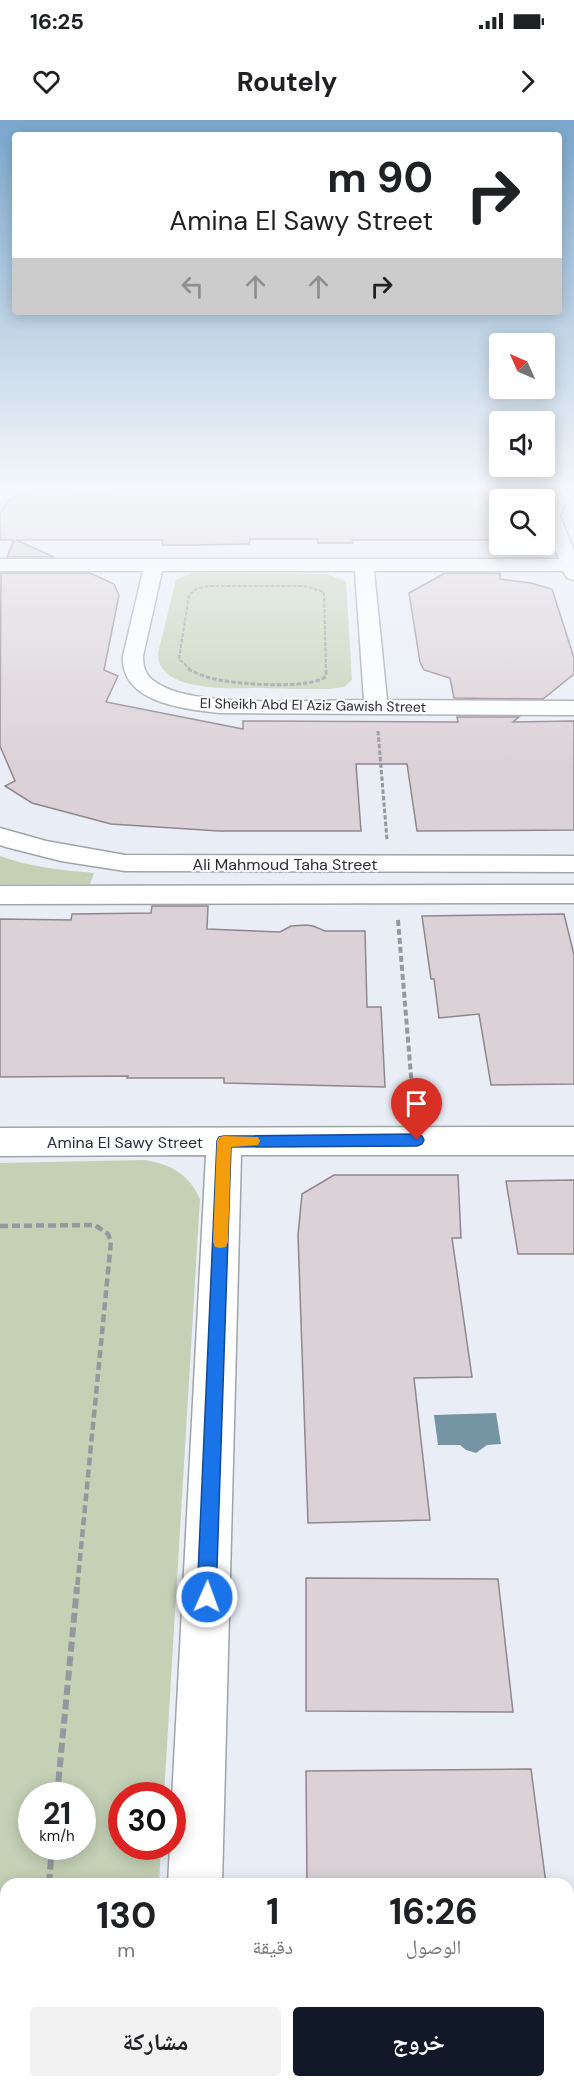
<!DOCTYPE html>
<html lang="ar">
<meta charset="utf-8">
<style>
:root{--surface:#fff;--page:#f2f2f2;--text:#202124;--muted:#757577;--accent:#111827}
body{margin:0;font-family:"DM Sans","Noto Naskh Arabic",sans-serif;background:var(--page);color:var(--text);direction:rtl;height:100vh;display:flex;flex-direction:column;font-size:22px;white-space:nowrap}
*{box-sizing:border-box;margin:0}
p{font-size:20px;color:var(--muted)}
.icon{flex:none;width:33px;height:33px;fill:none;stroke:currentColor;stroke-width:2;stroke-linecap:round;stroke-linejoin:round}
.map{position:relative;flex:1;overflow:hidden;direction:ltr}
.details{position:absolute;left:0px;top:1758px;width:574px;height:210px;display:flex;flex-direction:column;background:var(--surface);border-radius:18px 18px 0 0;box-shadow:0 3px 15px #0003;direction:rtl}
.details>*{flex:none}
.top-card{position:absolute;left:12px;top:12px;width:550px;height:183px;border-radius:6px;box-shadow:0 3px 15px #0003;direction:rtl;background:#fff;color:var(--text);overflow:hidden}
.needle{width:39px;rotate:315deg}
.buttons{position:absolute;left:489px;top:213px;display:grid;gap:12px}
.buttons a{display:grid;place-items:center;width:66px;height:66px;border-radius:6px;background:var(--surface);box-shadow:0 3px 15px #0003;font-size:30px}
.speed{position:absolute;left:18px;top:1662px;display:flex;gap:12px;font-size:30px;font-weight:700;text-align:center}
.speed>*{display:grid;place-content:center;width:78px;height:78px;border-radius:50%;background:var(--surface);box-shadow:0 3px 15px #0003;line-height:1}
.speed small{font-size:15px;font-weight:400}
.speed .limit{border:9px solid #d22;background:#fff;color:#111}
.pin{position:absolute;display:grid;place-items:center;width:51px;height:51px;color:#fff;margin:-62px -26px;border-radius:50% 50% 50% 0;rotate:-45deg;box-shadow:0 0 6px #0007}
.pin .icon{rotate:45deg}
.me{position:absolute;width:66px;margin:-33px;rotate:2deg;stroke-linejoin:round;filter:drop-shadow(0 0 4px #0008)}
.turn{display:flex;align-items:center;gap:21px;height:126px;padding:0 30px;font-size:27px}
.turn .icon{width:78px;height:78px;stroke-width:2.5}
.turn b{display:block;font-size:42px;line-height:51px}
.lanes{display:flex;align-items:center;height:57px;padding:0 30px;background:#0003;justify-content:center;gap:30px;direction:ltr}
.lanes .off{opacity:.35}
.eta{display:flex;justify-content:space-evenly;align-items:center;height:102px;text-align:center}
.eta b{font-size:36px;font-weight:700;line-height:42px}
.button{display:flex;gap:12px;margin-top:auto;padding:12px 30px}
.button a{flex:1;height:69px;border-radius:6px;background:var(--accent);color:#fff;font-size:24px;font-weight:700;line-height:69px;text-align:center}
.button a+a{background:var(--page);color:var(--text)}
.status{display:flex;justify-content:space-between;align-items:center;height:42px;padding:0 30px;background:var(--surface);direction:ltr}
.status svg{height:16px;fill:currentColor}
header{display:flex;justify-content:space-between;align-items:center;height:78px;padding:0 30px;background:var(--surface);font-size:27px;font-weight:700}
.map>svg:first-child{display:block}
.green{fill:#c4d1b5;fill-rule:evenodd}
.water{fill:#7595a5}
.building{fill:#dbd2d7;stroke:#90878b;stroke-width:1.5}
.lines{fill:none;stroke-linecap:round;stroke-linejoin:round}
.minor-casing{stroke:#9fa4ab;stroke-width:3}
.path-far4{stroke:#95999f;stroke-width:2;stroke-dasharray:4 1.5;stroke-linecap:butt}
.path-far3{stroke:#95999f;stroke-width:3;stroke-dasharray:4.5 2;stroke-linecap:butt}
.path-far2{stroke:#95999f;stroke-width:4;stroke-dasharray:6 3;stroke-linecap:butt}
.path-far1{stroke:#95999f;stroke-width:4.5;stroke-dasharray:8 4;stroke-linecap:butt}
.path{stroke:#95999f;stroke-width:6;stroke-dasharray:10 4.5;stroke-linecap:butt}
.minor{fill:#fff;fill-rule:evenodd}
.route{fill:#1a73e8;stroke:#114b97;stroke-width:1.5}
.slow{fill:#f59e0b}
.labels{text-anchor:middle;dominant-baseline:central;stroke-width:4.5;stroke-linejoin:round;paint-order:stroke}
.far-street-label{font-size:14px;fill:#2b2d30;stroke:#f9fbfe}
.street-label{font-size:16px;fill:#2b2d30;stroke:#f9fbfe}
</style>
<div class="status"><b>16:25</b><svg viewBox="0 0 49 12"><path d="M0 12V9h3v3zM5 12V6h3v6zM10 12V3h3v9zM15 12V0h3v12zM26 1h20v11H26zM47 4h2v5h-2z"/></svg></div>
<header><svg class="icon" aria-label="forward" viewBox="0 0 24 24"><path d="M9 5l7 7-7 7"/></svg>Routely<svg class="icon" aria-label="heart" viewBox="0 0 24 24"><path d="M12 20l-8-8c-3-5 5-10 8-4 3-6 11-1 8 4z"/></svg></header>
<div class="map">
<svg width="574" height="1968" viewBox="0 0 574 1968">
<rect width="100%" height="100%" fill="#e9eef6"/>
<path class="green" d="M192,453L327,454L346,461L352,560L344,567L329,569C307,569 285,569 263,568C236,568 157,574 158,533L176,460Z
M0,736C30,747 61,750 94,753L90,764H0Z
M144,1040C171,1044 189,1054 200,1079L164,1675L122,1676V1726L161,1727L159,1764H6V1962H147V1968H0V1043ZM32,1676H82V1726H32Z"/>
<path class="water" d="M496,1293L501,1324L487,1325L476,1333L466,1330L460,1325H438L434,1295Z"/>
<path class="building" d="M37,370L480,372L500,376V420H352L353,423H318V419H250L249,424L197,425H162L163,420H16L54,437H7L14,420H0V393L9,380L23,373Z
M1,453H90L114,464L119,475L104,550L118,556L106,582L243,609V601L458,602L457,597H519L513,602L574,601V710L417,711L407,644H356L361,711H219L111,704L32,683L5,666L15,661L0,626Z
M445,453H500V459L531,463L552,469L574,538V554L543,579L454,578L450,558L424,550L420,542L409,473Z
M152,786H208L207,809L280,812L291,806L306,805L313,806L325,811H365L367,887H381L385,967L224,963V958H127L128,956L0,957V799L71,800L72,794L151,793Z
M564,794L574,835V964L491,965L479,894L439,898L434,859H431L422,796Z
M334,1055H458L461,1118H452L472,1257L414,1258L430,1400L308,1403L298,1115L302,1074Z
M574,1060V1134H518L506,1061Z
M306,1458L498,1459L513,1592L306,1591Z
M531,1649L546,1764H307L306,1651Z"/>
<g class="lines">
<g class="minor-casing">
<path id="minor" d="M501,370H522L537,380H515Z
M560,370H574V374L563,387L560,396L574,431V460L567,458L563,451H374L387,580L574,581V595L219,593C185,589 120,583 123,536L143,451H0V439H559L544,401V385L547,386ZM162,451H355L364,580C316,580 195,589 157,563C146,557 143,548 143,536Z
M0,708L46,721L125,735L574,736V752L125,751L61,741L6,727L0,725Z
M574,765V783L0,784V766Z
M574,1007V1035H241L222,1764H168L170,1726H172V1679L206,1035L0,1036V1008Z
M158,1962H218L217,1968H157Z"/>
</g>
<path class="path-far4" d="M191,550L179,539L189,475L196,469L208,466H305L324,472L326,550"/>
<path class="path-far3" d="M188,549C198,554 208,558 219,560C239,564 312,570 326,556V549
M378,611L387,720"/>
<path class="path-far2" d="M398,800L414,992"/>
<path class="path-far1" d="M0,1106L95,1105L108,1114L111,1121L77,1469"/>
<path class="path" d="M57,1676L77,1467
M49,1764L52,1726
M0,1862L6,1863
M26,1968L28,1962"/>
<use href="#minor" class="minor"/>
</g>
<linearGradient id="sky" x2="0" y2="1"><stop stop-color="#7aa8cd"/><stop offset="0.57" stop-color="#f5f7fb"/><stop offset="1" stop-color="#f5f7fb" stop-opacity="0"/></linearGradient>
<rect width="574" height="646" fill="url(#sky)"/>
<path class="route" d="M417,1014L422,1016L424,1020L422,1024L417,1026L231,1027L216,1477L213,1483L207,1486L200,1483L197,1477L217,1021L219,1017L224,1016Z"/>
<path class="slow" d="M224,1016L258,1017L260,1021L258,1025L231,1027L228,1122L226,1127L220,1128L215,1127L213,1122L217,1021L219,1017Z"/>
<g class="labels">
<g class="far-street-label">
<text transform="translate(313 585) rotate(1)">El Sheikh Abd El Aziz Gawish Street</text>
</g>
<g class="street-label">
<text x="285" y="744">Ali Mahmoud Taha Street</text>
<text x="125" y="1022">Amina El Sawy Street</text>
</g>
</g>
</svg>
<div class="buttons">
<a><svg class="needle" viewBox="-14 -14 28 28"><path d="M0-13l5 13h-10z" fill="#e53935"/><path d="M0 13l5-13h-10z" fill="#757577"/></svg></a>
<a><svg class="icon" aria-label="sound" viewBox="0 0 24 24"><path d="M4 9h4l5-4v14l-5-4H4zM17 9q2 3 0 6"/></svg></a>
<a><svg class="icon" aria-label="search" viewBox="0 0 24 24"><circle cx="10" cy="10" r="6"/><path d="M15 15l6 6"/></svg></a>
</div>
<div class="speed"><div>21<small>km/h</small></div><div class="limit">30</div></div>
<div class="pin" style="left:417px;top:1020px;background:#d93025"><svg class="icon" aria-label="arrive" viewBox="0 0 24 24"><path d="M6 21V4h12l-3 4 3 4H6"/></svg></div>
<svg class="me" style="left:207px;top:1477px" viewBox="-20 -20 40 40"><circle r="17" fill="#1a73e8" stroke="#fff" stroke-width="3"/><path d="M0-11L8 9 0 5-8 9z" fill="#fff"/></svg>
<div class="top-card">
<div class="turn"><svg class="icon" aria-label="right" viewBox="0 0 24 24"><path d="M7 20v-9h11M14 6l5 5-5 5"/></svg><div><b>90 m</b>Amina El Sawy Street</div></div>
<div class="lanes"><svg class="icon off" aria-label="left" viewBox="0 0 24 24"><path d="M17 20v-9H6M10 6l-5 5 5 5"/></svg><svg class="icon off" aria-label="ahead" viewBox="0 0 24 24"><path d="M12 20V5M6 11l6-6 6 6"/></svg><svg class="icon off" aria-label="ahead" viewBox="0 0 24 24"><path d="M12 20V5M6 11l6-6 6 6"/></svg><svg class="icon" aria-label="right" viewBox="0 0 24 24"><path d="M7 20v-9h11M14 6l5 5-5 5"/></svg></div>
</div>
<section class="details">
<div class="eta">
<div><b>16:26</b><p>الوصول</p></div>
<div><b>1</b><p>دقيقة</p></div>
<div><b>130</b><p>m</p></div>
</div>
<div class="button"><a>خروج</a><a>مشاركة</a></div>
</section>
</div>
